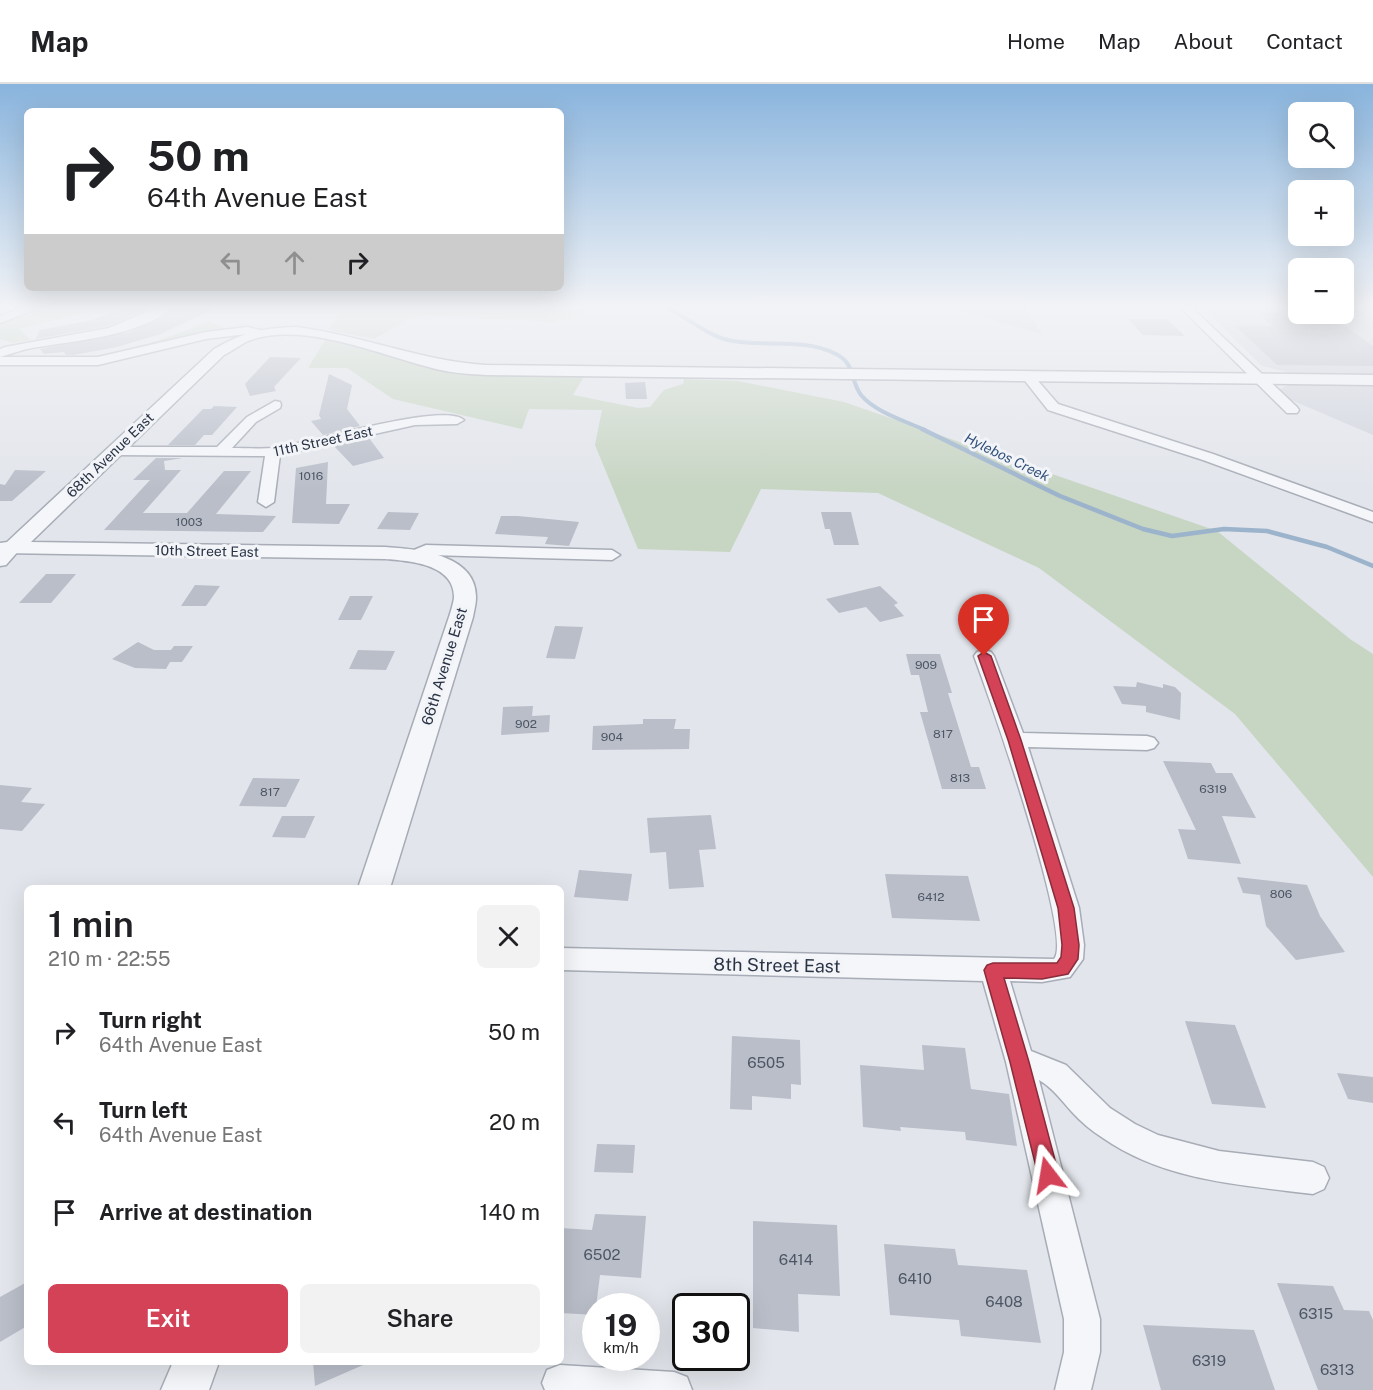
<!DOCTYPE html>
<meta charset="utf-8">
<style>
:root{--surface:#fff;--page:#f2f2f2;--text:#202124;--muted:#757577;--line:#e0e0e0;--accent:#d44258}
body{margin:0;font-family:"Public Sans",sans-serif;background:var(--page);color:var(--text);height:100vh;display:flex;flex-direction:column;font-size:22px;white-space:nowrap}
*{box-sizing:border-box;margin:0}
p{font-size:20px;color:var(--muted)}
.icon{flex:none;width:33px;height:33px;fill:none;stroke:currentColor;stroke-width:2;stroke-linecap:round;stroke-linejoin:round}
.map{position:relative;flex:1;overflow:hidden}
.sheet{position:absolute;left:24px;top:801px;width:540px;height:480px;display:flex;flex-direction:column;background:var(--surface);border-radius:9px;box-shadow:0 6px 24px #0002}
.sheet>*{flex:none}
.top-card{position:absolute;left:24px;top:24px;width:540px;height:183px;border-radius:9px;box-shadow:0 6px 24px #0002;background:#fff;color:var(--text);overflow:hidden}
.buttons{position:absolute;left:1288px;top:18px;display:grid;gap:12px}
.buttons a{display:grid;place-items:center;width:66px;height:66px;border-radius:9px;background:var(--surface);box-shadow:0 6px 24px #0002;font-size:30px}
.speed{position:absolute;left:582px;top:1209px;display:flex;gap:12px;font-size:30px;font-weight:700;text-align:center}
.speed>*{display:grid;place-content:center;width:78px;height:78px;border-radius:50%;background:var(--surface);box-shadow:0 6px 24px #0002;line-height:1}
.speed small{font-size:15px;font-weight:400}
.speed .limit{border:3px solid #111;border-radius:9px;background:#fff;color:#111}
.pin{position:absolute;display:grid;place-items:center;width:51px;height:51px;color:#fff;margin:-62px -26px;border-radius:50% 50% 50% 0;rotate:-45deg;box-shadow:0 0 6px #0007}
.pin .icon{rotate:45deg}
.me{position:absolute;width:66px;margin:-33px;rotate:346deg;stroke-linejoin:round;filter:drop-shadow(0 0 4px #0008)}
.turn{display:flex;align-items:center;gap:21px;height:126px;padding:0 24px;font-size:27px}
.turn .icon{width:78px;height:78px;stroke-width:2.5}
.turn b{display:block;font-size:42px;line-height:51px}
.lanes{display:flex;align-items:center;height:57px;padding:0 24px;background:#0003;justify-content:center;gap:30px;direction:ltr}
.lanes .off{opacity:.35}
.round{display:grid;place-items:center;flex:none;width:63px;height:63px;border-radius:9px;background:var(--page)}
.summary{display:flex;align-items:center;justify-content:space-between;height:102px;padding:0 24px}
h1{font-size:36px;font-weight:600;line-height:45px}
.primary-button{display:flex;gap:12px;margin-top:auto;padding:12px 24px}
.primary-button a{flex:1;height:69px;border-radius:9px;background:var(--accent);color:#fff;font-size:24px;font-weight:600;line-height:69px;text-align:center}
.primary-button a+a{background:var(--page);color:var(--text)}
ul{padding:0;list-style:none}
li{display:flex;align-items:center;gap:18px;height:90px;padding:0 24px}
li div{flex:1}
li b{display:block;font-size:22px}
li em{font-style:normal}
header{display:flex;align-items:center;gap:36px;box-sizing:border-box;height:84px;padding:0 30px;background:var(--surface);border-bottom:2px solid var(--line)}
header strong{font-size:28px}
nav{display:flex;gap:33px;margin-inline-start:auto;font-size:21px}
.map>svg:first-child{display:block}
.built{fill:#d0d4dd}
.green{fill:#c7d5c3}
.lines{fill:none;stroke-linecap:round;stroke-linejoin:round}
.stream-far1{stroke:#9cb3cc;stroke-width:4}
.stream{stroke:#9cb3cc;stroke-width:4.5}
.building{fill:#b9bec9}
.minor-casing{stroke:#a7acb6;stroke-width:3}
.tertiary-casing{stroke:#a7acb6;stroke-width:3}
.minor{fill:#f5f6f9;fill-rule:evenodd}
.tertiary{fill:#f5f6f9;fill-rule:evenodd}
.route{fill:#d44258;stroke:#8a2b39;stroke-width:1.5}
.labels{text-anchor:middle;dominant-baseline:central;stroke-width:6;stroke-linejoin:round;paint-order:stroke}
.number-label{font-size:12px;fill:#4d5665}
.far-street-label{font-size:14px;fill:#293344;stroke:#f2f4f8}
.far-water-label{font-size:14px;font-style:italic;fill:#31517a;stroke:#f2f4f8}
.street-label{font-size:15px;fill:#293344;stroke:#f2f4f8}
.near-number-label{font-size:15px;fill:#4d5665}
.near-street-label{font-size:18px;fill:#293344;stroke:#f2f4f8}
</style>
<header>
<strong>Map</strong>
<nav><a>Home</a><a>Map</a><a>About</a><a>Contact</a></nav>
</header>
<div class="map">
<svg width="1373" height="1306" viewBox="0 0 1373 1306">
<rect width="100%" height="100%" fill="#e2e5eb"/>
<path class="built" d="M955,222H1024L1042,250L957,226Z
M1201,222H1299V230H1344V222H1373V292L1295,290L1262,282Z
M1288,301L1373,302V351L1291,316L1280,305Z"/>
<path class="green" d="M50,222H112L19,245L31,256L12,259L0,255V240Z
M344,222H582L586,224L584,229L572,234L552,238L424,231L412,234L374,255L328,246Z
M208,237L228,246L122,269L83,274C126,266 168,256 208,237Z
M325,256L453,288L585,291L573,311L638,324L650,323L664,306L683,300L684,295L738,297L844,318L1217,447L1350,555L1373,570V793L1235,630L1039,484L878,409L761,405L730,468L638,465L595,361L602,326L529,325L522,345L393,315L347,284H308Z"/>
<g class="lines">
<path class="stream-far1" d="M663,222C685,231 704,250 728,256C763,264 803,253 836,270C855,279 850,296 861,311C875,328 905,337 925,346"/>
<path class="stream" d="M922,345L1060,412L1143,445L1172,452L1224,445L1267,447L1327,463L1373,482"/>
</g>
<path class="building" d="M141,222H155L108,242L36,255L40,246L92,236L122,224L141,225Z
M176,222H220L161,250L117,263L74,271H66L64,268L44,270L40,265L127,249L162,234Z
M1256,228L1315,230L1322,235H1336L1373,262V282L1277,281L1234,241L1273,242Z
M1128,235H1167L1185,252L1143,251Z
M270,273L301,274L274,303L276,307L250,312L245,300Z
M329,290L352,301L347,325L360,342L323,351L311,337L321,335L319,331Z
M645,298L647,315H626L625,299Z
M214,322L237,323L212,351H204L195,361H168L203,325H211Z
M369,354L384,374L353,382L333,361Z
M156,374H183L164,377L165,386H181L143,429H187L224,387H251L216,430L276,432L263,448L104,446L150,396H133Z
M328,378L326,420H350L339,440L292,439L296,384Z
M15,386L46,387L12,417H0V400L5,401Z
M388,428L419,429L410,446L377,445Z
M821,428H851L859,461H834L830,445H825Z
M501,432H518L579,438L569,462L545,460L548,453L495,450Z
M46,490H76L51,519H19Z
M195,501L220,502L206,522H181Z
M880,502L898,519L894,521L904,532L880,538L866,523L839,529L826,515Z
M350,512H373L361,536H338Z
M555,542L583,543L575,575L546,574Z
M138,558L154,566H171L174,562H193L182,578H170L166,585L135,584L112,575Z
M358,566L395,567L386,586L349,585Z
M906,570H940L952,609H948L971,683H979L986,705H942L920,628H928L919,591H911Z
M1137,598L1163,604V600L1175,603L1181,609L1180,636L1146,628V622L1122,620L1113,602L1136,603Z
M533,622L532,632L550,631L549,648L501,651L503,623Z
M643,635H676L674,645H690L689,665L592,666L593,642L643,640Z
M1163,677L1211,679L1216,689H1232L1256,734L1222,732L1241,780L1188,775L1178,745L1196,746Z
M253,694L300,695L286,723L239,722Z
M0,701L32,704L21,718L45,720L22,747L0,745Z
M711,731L716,765L699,766L704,803L669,805L666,768L650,769L647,734Z
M282,732H315L305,754L272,753Z
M579,786L632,790L628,817L574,813Z
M885,790L968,792L980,837L892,834Z
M1237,793L1307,801L1320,832L1345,868L1296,876L1266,842L1260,811L1243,809Z
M1185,937L1235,941L1266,1024L1212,1020Z
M732,952L800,956L801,1001L791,1000V1015L752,1012V1026L730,1025Z
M922,961L965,964L971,1005L1009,1010L1017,1062L966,1056L965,1048L900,1043L901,1047L863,1043L860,981L924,986Z
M1337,989L1373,993V1019L1348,1015Z
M597,1060L635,1061L633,1089L594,1088Z
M595,1130L646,1132L641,1194L600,1191L595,1231L561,1229V1144L592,1146Z
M753,1137L837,1141L840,1212L798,1210L799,1248L753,1244Z
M884,1160L955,1165L958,1181L1027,1186L1041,1259L961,1252L959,1236L890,1231Z
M27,1198V1242L0,1258V1213Z
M1277,1199L1333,1202L1344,1226L1369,1227L1373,1236V1306H1318Z
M1143,1241L1254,1246L1275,1306H1161Z
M313,1278H370L315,1302Z"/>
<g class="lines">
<g class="minor-casing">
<path id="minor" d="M29,222H44L0,239V232Z
M161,222H174C144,252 72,257 32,264C21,266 11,270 0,273V265L5,263L109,244Z
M1179,222H1190L1297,323L1299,326L1297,329H1287Z
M247,243L265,247L267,249L261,252L247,250L206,255L98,281H0V273H98L206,248Z
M1028,289L1032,290L1058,320L1213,370L1373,428V438L1203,376L1048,326L1022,293Z
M275,317L280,318L281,321L280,324L256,338L232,364C245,364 260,365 274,364C305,360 445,317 464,336L457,340L415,341L280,371L274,418L266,423L258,418L265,372L115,371L108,367L115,363H217L247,333Z
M13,459L21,464L6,481L0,482V468L7,461Z
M426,461L612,466L620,471L612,476L429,471L415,477L409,476L407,472L409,468Z
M984,566L991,568L994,572L1023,649L1147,652L1154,654L1158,659L1154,664L1147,666L1028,663L1079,824L1084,861L1083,875L1070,893L1042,898L1010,897L1031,967L1066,981L1110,1024L1135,1040L1158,1051L1219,1067L1313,1078L1324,1083L1329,1094L1324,1105L1313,1110C1241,1101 1165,1097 1103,1054C1092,1047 1081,1038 1072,1028C1061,1016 1053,1004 1039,996L1100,1235V1268L1091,1306H1055L1064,1268V1235L1006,978L983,897L561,886V864L1054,875C1074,853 988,610 974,572L977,568Z
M560,1281L674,1288L687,1293L692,1306H545L542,1299L547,1286Z"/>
</g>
<g class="tertiary-casing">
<path id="tertiary" d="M296,243C361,251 421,277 486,281L1373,291V301L486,291C469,290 452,289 436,285C382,272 303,236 248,257C240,261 232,267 224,271L31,458L385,463C417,465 477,470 476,514C476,520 474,527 473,533L390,804H358L449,533C451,527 453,520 454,514C455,480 410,477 385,475L0,469V459L7,458L214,265C243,248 263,244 296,243Z
M173,1278H219L209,1306H161Z"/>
</g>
<use href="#minor" class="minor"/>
<use href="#tertiary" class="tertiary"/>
</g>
<linearGradient id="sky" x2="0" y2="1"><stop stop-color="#89b4dd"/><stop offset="0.55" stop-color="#f2f3f6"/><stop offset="1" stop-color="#f2f3f6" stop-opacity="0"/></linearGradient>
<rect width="1373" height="405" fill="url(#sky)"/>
<path class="route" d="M984,568L991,572L1021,656L1074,824L1079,861L1078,875L1068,890L1042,895L1004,894L1029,978L1059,1091L1056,1098L1048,1101L1041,1098L1038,1091L1010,978L984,886L987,881L993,879H1057L1061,873L1062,861L1058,824L1008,656L978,572Z"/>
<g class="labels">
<g class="number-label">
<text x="311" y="392">1016</text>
<text x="189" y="438">1003</text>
<text x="926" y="581">909</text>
<text x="526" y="640">902</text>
<text x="943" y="650">817</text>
<text x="612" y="653">904</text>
<text x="960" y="694">813</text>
<text x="1213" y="705">6319</text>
<text x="270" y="708">817</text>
<text x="1281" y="810">806</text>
<text x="931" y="813">6412</text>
</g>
<g class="far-street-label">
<text transform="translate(323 357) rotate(-12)">11th Street East</text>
<text transform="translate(110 371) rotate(-44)">68th Avenue East</text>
<text transform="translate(207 467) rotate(1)">10th Street East</text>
</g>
<g class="far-water-label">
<text transform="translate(1007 373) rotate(26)">Hylebos Creek</text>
</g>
<g class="street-label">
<text transform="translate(444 582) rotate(-73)">66th Avenue East</text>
</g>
<g class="near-number-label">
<text x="766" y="978">6505</text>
<text x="602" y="1170">6502</text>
<text x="796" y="1175">6414</text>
<text x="915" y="1194">6410</text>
<text x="1004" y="1217">6408</text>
<text x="1316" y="1229">6315</text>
<text x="1209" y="1276">6319</text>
<text x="1337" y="1285">6313</text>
</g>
<g class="near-street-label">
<text transform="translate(777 881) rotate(1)">8th Street East</text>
</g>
</g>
</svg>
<div class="buttons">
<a><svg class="icon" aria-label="search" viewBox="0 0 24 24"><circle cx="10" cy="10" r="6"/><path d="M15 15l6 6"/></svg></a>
<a>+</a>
<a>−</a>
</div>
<div class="speed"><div>19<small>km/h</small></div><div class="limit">30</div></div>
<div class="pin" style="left:984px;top:572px;background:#d93025"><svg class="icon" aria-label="arrive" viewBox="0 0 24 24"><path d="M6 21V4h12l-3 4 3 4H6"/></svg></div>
<svg class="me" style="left:1048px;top:1091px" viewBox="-20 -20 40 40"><path d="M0-17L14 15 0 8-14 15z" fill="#d44258" stroke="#fff" stroke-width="4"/></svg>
<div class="top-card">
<div class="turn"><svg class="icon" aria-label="right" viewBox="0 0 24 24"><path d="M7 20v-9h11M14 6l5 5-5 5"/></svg><div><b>50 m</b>64th Avenue East</div></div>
<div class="lanes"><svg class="icon off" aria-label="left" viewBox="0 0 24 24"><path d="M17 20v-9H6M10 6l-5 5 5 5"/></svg><svg class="icon off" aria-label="ahead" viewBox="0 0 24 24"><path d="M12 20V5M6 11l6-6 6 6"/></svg><svg class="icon" aria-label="right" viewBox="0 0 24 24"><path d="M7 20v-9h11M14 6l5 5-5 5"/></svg></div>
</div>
<section class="sheet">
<div class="summary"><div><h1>1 min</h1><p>210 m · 22:55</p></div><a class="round"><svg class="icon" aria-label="close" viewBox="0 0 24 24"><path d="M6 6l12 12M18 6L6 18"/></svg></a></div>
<ul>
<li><svg class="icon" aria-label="right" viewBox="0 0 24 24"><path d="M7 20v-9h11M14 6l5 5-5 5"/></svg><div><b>Turn right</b><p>64th Avenue East</p></div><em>50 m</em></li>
<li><svg class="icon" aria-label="left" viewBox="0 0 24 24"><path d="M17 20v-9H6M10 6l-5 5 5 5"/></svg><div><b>Turn left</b><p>64th Avenue East</p></div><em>20 m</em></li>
<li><svg class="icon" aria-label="arrive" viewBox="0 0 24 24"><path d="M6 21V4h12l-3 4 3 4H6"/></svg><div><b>Arrive at destination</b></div><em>140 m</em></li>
</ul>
<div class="primary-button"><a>Exit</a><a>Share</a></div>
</section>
</div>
